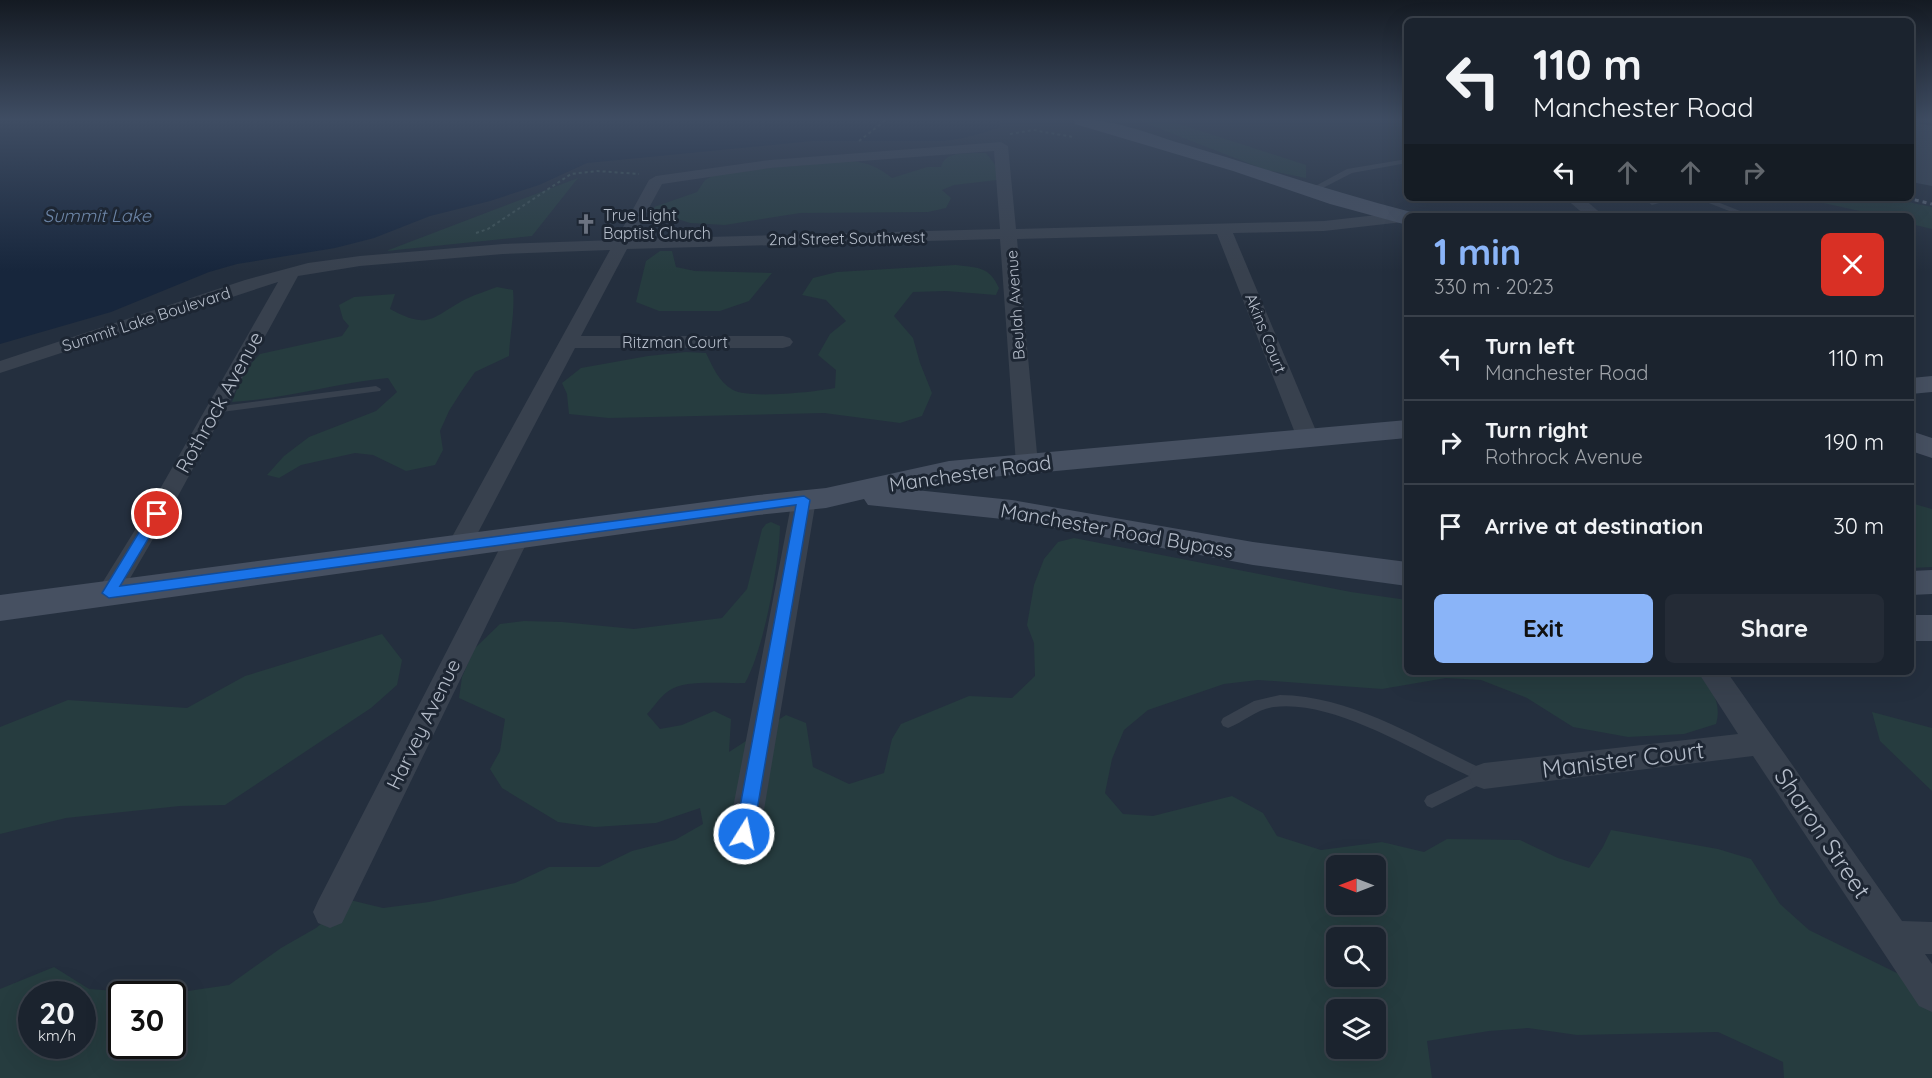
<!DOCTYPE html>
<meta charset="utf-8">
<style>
:root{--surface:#1b232e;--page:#242b36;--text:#f1f3f6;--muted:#a0a4aa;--line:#39404a;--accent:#8ab4f8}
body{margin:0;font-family:Quicksand,sans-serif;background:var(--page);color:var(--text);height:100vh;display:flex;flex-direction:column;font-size:22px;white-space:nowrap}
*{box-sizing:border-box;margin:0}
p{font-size:20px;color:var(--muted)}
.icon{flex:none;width:33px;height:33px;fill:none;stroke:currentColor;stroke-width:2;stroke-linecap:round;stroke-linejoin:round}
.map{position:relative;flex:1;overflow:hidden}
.side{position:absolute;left:1404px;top:213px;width:510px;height:462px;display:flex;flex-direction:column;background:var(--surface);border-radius:9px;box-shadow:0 6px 24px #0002,0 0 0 2px var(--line)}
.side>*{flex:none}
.top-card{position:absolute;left:1404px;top:18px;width:510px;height:183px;border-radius:9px;box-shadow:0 6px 24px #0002,0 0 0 2px var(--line);background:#1b232e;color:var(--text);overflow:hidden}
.needle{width:39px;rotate:270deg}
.controls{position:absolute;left:1326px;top:855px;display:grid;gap:12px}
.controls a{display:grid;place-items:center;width:60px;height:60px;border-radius:9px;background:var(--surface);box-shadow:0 6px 24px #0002,0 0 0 2px var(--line);font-size:30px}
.speed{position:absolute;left:18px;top:981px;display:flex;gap:12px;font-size:30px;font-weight:700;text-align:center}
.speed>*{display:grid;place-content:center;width:78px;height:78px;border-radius:50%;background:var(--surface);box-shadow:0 6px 24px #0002,0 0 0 2px var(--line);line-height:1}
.speed small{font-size:15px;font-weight:400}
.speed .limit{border:3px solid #111;border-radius:9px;background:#fff;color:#111}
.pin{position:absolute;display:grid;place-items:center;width:51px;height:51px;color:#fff;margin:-26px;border:3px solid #fff;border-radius:50%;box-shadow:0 2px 6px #0007}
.me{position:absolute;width:66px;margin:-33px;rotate:10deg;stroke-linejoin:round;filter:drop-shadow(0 0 4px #0008)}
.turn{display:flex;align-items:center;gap:21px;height:126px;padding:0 30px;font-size:27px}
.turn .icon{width:78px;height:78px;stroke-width:2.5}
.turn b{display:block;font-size:42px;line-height:51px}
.lanes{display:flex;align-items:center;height:57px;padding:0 30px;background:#0003;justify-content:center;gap:30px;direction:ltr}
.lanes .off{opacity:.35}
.round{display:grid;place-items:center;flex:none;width:63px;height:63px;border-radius:9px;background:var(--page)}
.summary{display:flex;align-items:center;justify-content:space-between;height:102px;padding:0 30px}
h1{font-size:36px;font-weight:700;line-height:45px;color:var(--accent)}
.primary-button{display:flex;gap:12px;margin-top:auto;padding:12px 30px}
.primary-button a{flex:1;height:69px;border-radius:9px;background:var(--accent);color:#111;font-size:24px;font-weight:700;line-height:69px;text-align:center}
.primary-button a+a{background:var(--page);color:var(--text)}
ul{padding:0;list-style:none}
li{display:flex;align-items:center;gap:18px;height:84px;padding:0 30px;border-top:2px solid var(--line)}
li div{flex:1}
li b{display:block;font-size:22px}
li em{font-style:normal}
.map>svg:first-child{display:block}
.green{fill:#263c3f;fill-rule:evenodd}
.water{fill:#17263c}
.building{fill:#364354}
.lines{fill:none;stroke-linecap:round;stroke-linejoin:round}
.path{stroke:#3f5557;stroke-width:2;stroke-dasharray:3 3;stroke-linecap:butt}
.service{fill:#38414e;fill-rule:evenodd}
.minor{fill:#38414e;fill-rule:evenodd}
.secondary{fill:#465061;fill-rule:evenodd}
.rail{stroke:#5a6575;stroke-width:3;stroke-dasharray:4 4;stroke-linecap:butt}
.route{fill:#1a73e8;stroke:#114b97;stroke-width:1.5}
.labels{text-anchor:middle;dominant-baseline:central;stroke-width:6;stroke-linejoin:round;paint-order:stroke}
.far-poi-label{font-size:16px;fill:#b4bcc9;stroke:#1d2633;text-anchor:start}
.far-street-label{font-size:16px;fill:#b4bcc9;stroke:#1d2633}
.far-water-label{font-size:18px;font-style:italic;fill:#6d86a8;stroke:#1d2633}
.street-label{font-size:20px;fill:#b4bcc9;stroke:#1d2633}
.near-street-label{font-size:24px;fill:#b4bcc9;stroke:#1d2633}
</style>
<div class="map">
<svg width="1932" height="1078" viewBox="0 0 1932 1078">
<rect width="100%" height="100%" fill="#242f3e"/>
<path class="green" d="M1137,120H1175L1173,122L1306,165V178L1266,170Z
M974,153H986L996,166L997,180L954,185L942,190L951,198L946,208L928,212L800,213L725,225L690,223L656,212L654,207L697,192L705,180L714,175L745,170L851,161C869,163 878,167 892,178L927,167H941C945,152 961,154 974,153Z
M578,178L532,236L386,251Z
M1801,198H1889L1932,207V229L1911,224V216H1882Z
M660,251H672L676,267L695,271L772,273L749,301L720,311H659L636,302L646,261Z
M956,265C978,268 989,266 999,288L996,295L946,291L913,292L894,316L913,338L920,363L932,393L922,416L900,423L824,413L609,418L569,414L567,394L562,383L581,368L648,356L686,352L706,353C713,367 718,381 733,390C749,399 815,392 835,388L836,370L818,355L830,334L846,321L826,300L802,295L813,278L837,272Z
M497,287L513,290C515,313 510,333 509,356L475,372L461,392L449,411L440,431L443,450L435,465L406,471L373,455L355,453L301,465L279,478L267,475L284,456L309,437L376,411L397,392L388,378C335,383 285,399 232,402L244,371L260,354L342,336L349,326L343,319L339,305L354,297L395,294L390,309C431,331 431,317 466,299C476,294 487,291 497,287Z
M1911,503L1932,509V567L1911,568Z
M771,522L780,526C779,566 764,649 745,683C723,684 687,679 670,690C661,695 654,707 647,714L660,729L682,725L714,711L731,719L729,752L786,715L806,723L813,767L849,784L884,773L892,739L901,724L969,696L1012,698L1035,676L1034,643L1027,625L1034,585L1044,559L1058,542L1074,538L1351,592L1407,600V672H1699C1712,688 1722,704 1716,724L1684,734L1628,737L1573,727L1527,698L1481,680L1446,678L1382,689L1258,680L1224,684L1148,710L1124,730L1112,759L1105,793L1123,814L1153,816L1232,796L1263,813L1277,836L1321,850L1382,842L1424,852L1447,839L1520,840L1558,858L1589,868L1603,847L1611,830L1718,849L1751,859L1780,904L1809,930L1903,976L1932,1012V1078H1784L1783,1062L1718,1032L1577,1035L1528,1028L1489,1031L1427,1041L1432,1078H0V989L54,967L89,989L156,994H122V1046H172V994H167L229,985L281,948L316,928L350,900L383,908L429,902L515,883L549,867H599L632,851L675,840L703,824L700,808L656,823L595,827L558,822L502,788L490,769L500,751L505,719L459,698L462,677L474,649L500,624L524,621L562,622L634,629L722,618L747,589L762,529L766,524ZM1336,866H1376V904H1336ZM1336,938H1376V976H1336ZM32,994H82V1046H32ZM1336,1010H1376V1048H1336Z
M382,634L402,660L397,685L371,708L225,805L180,806L66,818L0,834V727L68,700L187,708L245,676Z
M1872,712L1932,728V791L1880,741Z"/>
<path class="water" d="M0,120H1000L999,128L964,138L943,141H812L587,163L539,185L490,201L430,216L374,238L335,248L237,264L209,272L111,312L0,344Z"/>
<path class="building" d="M1911,122L1932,126V186L1911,182Z"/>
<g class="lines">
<path class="path" d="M1010,134L1033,130L1073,137
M859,141L886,120
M476,233L488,229L571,174L597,171L639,174"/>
<path class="service" d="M1407,159V163L1352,173L1315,192L1308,190L1347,169Z
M1643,198H1652L1659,203L1652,205Z
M1696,198H1707L1753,216H1742Z
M376,386L381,389L380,391L214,413L209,410L214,407Z
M1280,695C1355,696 1423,742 1489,772L1492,776L1489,780L1432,808L1427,806L1424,801L1427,796L1469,776C1416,752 1333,699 1274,707C1257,709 1244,722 1228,728L1223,726L1221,722L1223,718L1254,701Z"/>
<path class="minor" d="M1001,142L1008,146L1016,229L1324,221L1403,212L1409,214L1410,216H1407V221L1403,222L1324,231L1233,233L1319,438L1316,443L1308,444L1300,443L1297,438L1217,234L1017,239L1038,464L1035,469L1027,471L1019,469L1016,464L1000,239L627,249L581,336H783L790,338L793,342L790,346L783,348H575L471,546L468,552L459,554L450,552L447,546L610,250L503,254L360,266L298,276L178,496L118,599L109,602L100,599L96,593L156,496L278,282L0,373V361L245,280L308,263L360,256L503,244L616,240L649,180L656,176L770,160ZM994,151L1000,229L632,239L662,184L770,168Z
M1565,198H1583L1604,216H1586Z
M804,493L812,495L816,500L760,834L755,844L744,848L733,844L728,834L792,500L796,495Z
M517,530L525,532L529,538L342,923L330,928L318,923L313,912L318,901L505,538L509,532Z
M1698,672H1727L1902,921L1932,922V954H1925L1932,964V1012L1919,1006L1753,756L1484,789L1473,785L1469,776L1473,767L1484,763L1738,734Z"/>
<path class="secondary" d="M1073,120C1110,117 1147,133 1183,144C1261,167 1336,193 1415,213L1417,216H1407V225L1330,204L1233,171L1075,124Z
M1932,376V392L1911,394V378Z
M1407,420V438L949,481L906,489L1012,500L1253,542L1407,562V586L1253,565L1012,520L868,505L864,499L826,508L758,515L0,621V595L758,495L826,488L949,461Z
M1911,431L1932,438V458L1911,451Z
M1932,570V594L1911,595V571Z
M1911,615H1932V641H1911Z"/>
<path class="rail" d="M1907,198L1932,204"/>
</g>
<linearGradient id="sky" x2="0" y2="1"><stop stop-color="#141a22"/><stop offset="0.44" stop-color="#3f4d63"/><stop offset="1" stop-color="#3f4d63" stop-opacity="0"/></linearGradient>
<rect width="1932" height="271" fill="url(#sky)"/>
<path class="route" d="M804,496L810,500L753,834L750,840L744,842L738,840L735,834L796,505L109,598L102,593L152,511L157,510L163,514L120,586Z"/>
<defs>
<g id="church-bare" transform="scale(1.62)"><path d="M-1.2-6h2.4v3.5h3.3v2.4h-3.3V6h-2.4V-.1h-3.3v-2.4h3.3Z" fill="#6b7280" stroke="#1d2633" stroke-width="2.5" paint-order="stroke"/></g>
</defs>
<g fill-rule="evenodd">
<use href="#church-bare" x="586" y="224"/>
</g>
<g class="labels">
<g class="far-poi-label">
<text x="603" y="215">True Light<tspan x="603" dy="18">Baptist Church</tspan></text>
</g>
<g class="far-street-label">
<text transform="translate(847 238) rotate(-1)">2nd Street Southwest</text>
<text transform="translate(1015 305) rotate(-94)">Beulah Avenue</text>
<text transform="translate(146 319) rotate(-18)">Summit Lake Boulevard</text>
<text transform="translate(1266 333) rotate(68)">Akins Court</text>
<text x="675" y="342">Ritzman Court</text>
</g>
<g class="far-water-label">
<text x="97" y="215">Summit Lake</text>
</g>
<g class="street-label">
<text transform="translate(219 402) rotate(-61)">Rothrock Avenue</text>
<text transform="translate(970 473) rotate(-8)">Manchester Road</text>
<text transform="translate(1117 530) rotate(10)">Manchester Road Bypass</text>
<text transform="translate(423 724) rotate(-64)">Harvey Avenue</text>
</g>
<g class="near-street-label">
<text transform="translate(1623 759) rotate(-7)">Manister Court</text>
<text transform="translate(1823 833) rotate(56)">Sharon Street</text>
</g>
</g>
</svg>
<div class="controls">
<a><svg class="needle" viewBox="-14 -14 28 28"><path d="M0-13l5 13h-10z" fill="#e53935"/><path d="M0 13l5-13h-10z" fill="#a0a4aa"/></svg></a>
<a><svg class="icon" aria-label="search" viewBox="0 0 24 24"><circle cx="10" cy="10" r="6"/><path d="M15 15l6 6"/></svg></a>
<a><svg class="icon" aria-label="layers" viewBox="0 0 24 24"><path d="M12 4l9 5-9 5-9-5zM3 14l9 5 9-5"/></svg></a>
</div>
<div class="speed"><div>20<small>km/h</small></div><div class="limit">30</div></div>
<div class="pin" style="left:157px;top:514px;background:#d93025"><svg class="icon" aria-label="arrive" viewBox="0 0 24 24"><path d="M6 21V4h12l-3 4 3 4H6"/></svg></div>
<svg class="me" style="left:744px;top:834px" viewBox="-20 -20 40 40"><circle r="17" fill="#1a73e8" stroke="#fff" stroke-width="3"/><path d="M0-11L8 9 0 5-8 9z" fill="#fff"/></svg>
<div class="top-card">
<div class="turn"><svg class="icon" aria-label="left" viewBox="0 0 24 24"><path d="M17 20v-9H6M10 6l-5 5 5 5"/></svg><div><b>110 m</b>Manchester Road</div></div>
<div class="lanes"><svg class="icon" aria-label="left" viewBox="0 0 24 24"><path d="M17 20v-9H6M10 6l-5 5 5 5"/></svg><svg class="icon off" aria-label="ahead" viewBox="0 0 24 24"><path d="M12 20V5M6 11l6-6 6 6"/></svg><svg class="icon off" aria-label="ahead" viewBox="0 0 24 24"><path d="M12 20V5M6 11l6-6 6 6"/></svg><svg class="icon off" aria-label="right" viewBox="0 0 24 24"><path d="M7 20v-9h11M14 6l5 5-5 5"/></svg></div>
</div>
<section class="side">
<div class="summary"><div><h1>1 min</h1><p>330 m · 20:23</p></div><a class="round" style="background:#d93025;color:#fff"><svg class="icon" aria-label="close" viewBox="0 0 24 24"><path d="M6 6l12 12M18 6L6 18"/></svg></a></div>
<ul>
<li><svg class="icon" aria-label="left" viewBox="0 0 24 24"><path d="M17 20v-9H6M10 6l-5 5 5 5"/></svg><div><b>Turn left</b><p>Manchester Road</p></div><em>110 m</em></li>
<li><svg class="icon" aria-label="right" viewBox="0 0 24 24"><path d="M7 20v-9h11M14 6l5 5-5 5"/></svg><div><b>Turn right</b><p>Rothrock Avenue</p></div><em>190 m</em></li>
<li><svg class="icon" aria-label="arrive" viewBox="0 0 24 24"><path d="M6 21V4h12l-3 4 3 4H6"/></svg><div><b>Arrive at destination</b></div><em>30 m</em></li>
</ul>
<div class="primary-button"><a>Exit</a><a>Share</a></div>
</section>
</div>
